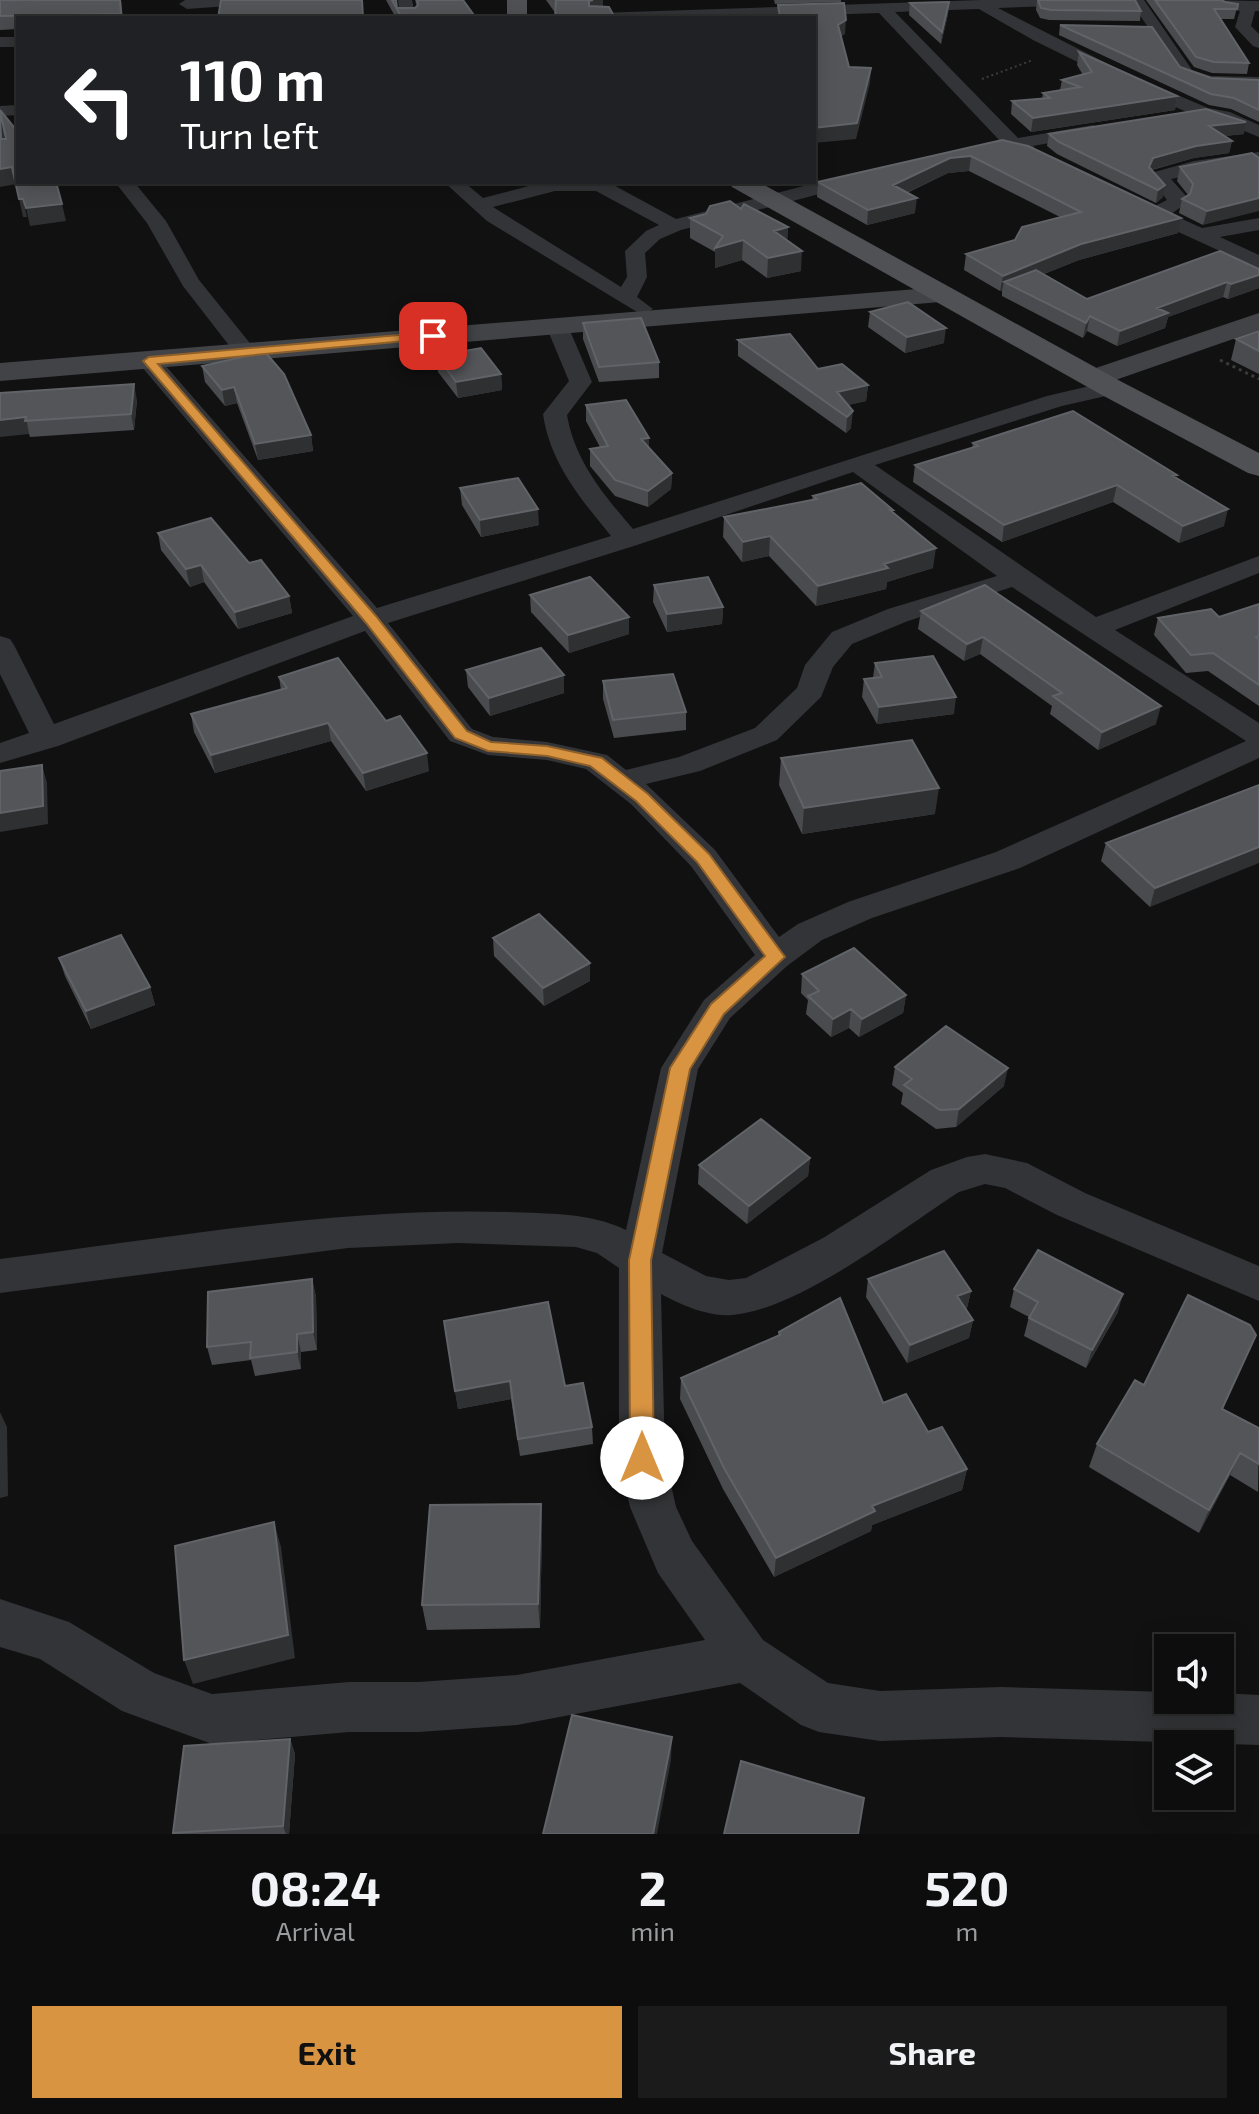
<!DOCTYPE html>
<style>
:root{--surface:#0d0d0e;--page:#1b1b1c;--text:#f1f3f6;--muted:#9a9c9e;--line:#2d2d2e;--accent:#d99442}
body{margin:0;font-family:"Exo 2",sans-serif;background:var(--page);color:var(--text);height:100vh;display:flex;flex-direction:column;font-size:30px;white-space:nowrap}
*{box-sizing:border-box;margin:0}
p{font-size:26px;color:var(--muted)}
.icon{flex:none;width:44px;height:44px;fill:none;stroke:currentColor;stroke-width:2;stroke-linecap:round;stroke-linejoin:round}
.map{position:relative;height:1834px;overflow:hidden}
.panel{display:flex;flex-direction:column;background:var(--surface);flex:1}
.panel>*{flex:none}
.hud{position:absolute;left:16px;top:16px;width:800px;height:168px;border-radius:0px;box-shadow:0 4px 20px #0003,0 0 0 2px var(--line);background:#202124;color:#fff;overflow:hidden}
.controls{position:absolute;left:1154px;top:1634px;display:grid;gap:16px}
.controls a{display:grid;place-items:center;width:80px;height:80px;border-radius:0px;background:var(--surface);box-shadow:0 4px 20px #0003,0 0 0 2px var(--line);font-size:40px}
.pin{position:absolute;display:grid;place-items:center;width:68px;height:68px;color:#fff;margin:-34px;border-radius:16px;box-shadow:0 4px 12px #0006}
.me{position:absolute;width:88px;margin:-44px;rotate:0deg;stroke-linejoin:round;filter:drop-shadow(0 0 6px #0008)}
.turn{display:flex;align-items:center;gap:28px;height:168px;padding:0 32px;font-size:36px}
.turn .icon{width:104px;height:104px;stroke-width:2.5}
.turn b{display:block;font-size:56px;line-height:68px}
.eta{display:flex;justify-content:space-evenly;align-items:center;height:136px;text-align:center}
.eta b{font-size:48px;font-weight:700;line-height:56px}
.primary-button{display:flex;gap:16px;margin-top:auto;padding:16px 32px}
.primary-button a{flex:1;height:92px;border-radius:0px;background:var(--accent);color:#111;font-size:32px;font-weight:700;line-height:92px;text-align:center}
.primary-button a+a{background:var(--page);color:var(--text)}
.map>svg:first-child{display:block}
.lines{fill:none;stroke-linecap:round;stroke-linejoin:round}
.path-far1{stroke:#393b3e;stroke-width:2;stroke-dasharray:2 3;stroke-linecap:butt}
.path{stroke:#393b3e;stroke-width:3;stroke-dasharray:3 4;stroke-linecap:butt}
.street{fill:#333437;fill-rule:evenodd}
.secondary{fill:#414346;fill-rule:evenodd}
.primary{fill:#4f5155;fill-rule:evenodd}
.wall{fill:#4a4b4e}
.shaded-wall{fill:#2f3032}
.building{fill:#535559;stroke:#606367;stroke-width:2}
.route{fill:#d99442;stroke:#8d602b;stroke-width:2}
</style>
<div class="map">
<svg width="1259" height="1834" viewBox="0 0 1259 1834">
<rect width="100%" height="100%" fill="#111112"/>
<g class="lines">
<path class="path-far1" d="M982,79L1033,60"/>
<path class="path" d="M1220,360L1259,379"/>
<path class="street" d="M264,0L257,4L187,9L179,4L185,0Z
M398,0H412L416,18H400Z
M981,0H1116L1109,4L998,8L1126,73L1208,108L1230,112L1259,125V137L1220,121L1198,117L1114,80L1033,40L979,9L895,12L1018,138L1093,125L1102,130L1099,134L1033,146L1037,151L1028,156L1012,150L968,158L962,157L959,153L962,149L1001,142L879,13L729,18H591L599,13Z
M1130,0H1144L1192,70L1211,76L1259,77V87L1209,86L1180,76Z
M1202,0L1259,1V11H1255L1251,26L1259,34V48L1253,46L1235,27L1240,11L1224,9Z
M0,37H18V47H0Z
M18,105V115L0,116V106Z
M1259,152V162L1171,179L1187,197V203L1171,214L1202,228L1259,218V230L1220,237L1259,255V269L1148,218L1127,205L1137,199L1155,206L1167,200L1149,177L1151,173L1194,161Z
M862,171L869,173L871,177L869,181L681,230L660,239L645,253L647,277L637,297L653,309L642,315L487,221L444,182H464L483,198L544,182H608L676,219ZM555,191H596L659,225L646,231L625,251L627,277L621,287L493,207Z
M115,182H134L166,221L199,280L257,352L254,357H238L183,286L147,223Z
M557,319L568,326L592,382L567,415C575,461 603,494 633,529L1047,396L1111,381L1119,383L1123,388L1119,393L1062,406L875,465L1096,617L1259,556V573L1115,630L1259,723V758L1020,868L872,918L822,940L787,966L730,1018L698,1069L662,1253L706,1276L729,1280L746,1278L823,1238L931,1170L967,1157L985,1154L1027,1163L1085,1193L1259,1266V1301L1057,1215L1005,1188L985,1184L959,1192C900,1230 801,1309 732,1315C709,1317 681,1305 661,1294L665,1458L676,1507L692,1541L763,1640L828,1683L880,1691L1001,1687L1168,1692V1700H1220V1693L1259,1695V1745L1001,1737L880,1741L819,1732L801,1725L740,1683L517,1725L419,1732H349L212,1744L122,1711L40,1659L0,1647V1599L69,1622L154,1673L212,1694L349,1682H419L517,1675L705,1640L658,1573L630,1507L619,1458V1268L597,1253L576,1247L458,1243L348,1248L0,1293V1259C168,1238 338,1207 507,1212C547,1214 589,1212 626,1230L661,1068L704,1000L755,955L691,866L631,804L586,769L547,760L488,755L450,741L365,631L58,746L0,763V743L29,733L0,674V636L10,639L14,645L54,724L353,616L141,366L138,361L141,356H157L377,608L611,536C581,499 550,463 543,414L569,381L546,326ZM853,472L997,576L888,609L832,632L805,665L797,688L755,728L679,757L626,770L607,755L547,742L493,737L472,729L388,623L637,545ZM1012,587L1246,741L996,852L848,902L798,924L779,937L715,850L646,784L700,771L777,740L821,697L833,667L852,644L908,621Z"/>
<path class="secondary" d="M942,287L952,289L956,295L952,301L0,381V363Z
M1259,313V330L1104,384L1094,387L1084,384L1079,378L1084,372Z"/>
<path class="primary" d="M507,0H527V18H507Z
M729,182H759L1122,382L1259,453V476L1248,473L1100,394L732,187Z"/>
</g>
<path class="wall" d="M0,0H121L123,18H18V29L0,30Z
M386,0H396L397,8H415L417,7L415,0H463L476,18H396Z
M546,0H603L556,14Z
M774,0H841V2L775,4Z
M1037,0L1141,11L1140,21L1049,20L1040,18L1036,10Z
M1146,0H1222L1225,2L1238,4L1234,19H1221L1249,63L1247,74L1212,73L1194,67Z
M949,2L948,14L941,44L909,15L910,3Z
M1060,25L1211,78L1259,80V122L1231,109L1209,105L1059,35Z
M1079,52L1177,96L1175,110L1031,132L1011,114L1012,101L1042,99L1043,93L1060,90L1062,80L1083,75L1077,65Z
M1049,134H1244L1224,136L1232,141L1229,153L1194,158L1152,170L1163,197L1156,203L1057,154L1047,146Z
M1002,140L1178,233L1079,260L1044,274L1087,299L1259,269V288L1228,299L1223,297L1168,317L1165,328L1117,346L1087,331L1083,338L1002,296V291H1000L964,270L966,254L1015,240L1060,217L969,171L948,173L907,193L915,213L867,225L817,197L818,182Z
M1252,153L1203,225L1179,213L1182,199L1188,195L1177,181L1180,167Z
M741,209L788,227L787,240L801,271L767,278L742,260L715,268V252L690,238V218Z
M870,312L944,343L905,353L868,327Z
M583,323L659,362V378L599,382L583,339Z
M1259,331V374L1231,360L1236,339Z
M738,340L868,385L866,401L848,405L851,428L846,433L738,356Z
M437,356L501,374L502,390L458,398L438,372Z
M202,366L311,435L313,451L258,460L237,403L225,406L205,382Z
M0,393L137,400L134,430L30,437L29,434Z
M586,405L649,438V448L672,473L671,489L648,507L615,496L590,466V449L600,447L586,421Z
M973,443L1176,478L1224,526L1179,543L1113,502L1002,542L913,482L915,465L972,448Z
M460,488L539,525L481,537L462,505Z
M813,496L933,568L887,582L886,589L816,606L769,556L742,562L723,537L724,517L812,500Z
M158,533L249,563L289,596L292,613L238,629L204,582L190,587L161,550Z
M654,585L723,607L722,624L667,632L653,602Z
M985,585L1156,724L1098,750L1050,714L1052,706L980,654L964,661L918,629L921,611Z
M530,595L629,634L569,653L531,612Z
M1259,604V706L1208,671L1186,673L1154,635L1158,618L1219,617Z
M875,663L954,714L877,724L862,697L864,679L873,678Z
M466,670L564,693L490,716L468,687Z
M279,677L429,771L366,791L331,741L215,773L194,732L191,714L281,690Z
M603,681L686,712V730L614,738L603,699Z
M781,758L935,814L802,834L779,785Z
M1259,785L1150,907L1101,861L1106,843Z
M493,938L590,981L544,1006L494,956Z
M59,958L150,987L155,1005L91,1029L65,976Z
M802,974L906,995L903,1013L859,1037L849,1028L831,1037L806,1014L808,1000L801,993Z
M895,1067L1004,1086L956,1127L936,1129L901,1104L903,1093L892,1085Z
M810,1158L808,1176L747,1224L698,1184L699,1165Z
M312,1279L316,1297L317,1350L301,1352V1369L255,1376L251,1360L212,1365L207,1347Z
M868,1279L971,1291L967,1308L966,1309L973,1320L969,1338L907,1363L866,1297Z
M1014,1289L1118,1312L1086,1368L1024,1336L1029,1317L1010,1307Z
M779,1332L928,1432L967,1469L962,1490L872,1525L871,1531L774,1577L723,1489L680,1399L681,1378L778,1336Z
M447,1339L565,1386L592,1427L593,1444L520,1456L511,1399L458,1409Z
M1144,1385L1223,1409L1259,1428L1258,1492L1230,1475L1199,1533L1089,1467L1097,1444Z
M541,1504L542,1529L540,1628L427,1630L422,1605Z
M290,1739L295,1754L289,1834H174L173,1833Z"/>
<path class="shaded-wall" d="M593,0H603V10L589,18V1Z
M949,2L948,14L941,44L942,32Z
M846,20L845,34L837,39L838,25Z
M871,68L870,83L856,139L814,143V128Z
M1177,96L1175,110L1031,132L1033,118Z
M0,114L4,130L5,156L1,139Z
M1246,122L1244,134L1207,138L1209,126Z
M1232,141L1229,153L1194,158L1150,170L1149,167L1153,158L1196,146Z
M971,156L969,171L948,173L891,200L893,185L950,158Z
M12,167L16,184L0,187V169Z
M1165,185L1163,197L1156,203L1158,190Z
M917,198L915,213L867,225L868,210Z
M1259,198V211L1203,225L1207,211Z
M19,199H23L27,217H23Z
M62,204L66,221L30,226L26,208Z
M1181,218L1178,233L1079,260L1013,286L1004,282L1002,291H1000L1003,276L1081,244Z
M788,227L787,247L774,231Z
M743,240L742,260L715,268V248Z
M802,251L801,271L767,278L768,258Z
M1259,275V288L1228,299L1231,284Z
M1227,282L1223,297L1168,317L1165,328L1117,346L1120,331L1157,308Z
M1090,316L1087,331L1083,338L1086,323Z
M946,328L944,343L905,353L907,337Z
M501,374L502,390L458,398L456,382Z
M134,384L137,400L134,430L131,414Z
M868,385L866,401L836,408L837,392Z
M234,387L237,403L225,406L222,390Z
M853,411L851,428L846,433L847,417Z
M26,417L29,434L0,437V420Z
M311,435L313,451L258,460L255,444Z
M649,438V455L641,439Z
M672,473L671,489L648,507V491Z
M1117,485L1113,502L1002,542L1004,525Z
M538,509L539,525L481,537L480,520Z
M1228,509L1224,526L1179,543L1183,526Z
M770,536L769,556L742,562L743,542Z
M936,548L933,568L887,582L886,589L816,606L818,586L884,564Z
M201,565L204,582L190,587L186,569Z
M289,596L292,613L238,629L235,612Z
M723,607L722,624L667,632V614Z
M629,617V634L569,653L568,635Z
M983,637L980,654L964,661L967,644Z
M564,675V693L490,716L489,698Z
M956,697L954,714L877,724L879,707Z
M1161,706L1156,724L1098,750L1102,732Z
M328,723L331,741L215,773L211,755Z
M427,753L429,771L366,791L363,773Z
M42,765L47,783L48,824L0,832V813Z
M939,788L935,814L802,834L804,808Z
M1259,847V863L1150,907L1155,888Z
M590,963V981L544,1006L543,988Z
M150,987L155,1005L91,1029L86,1011Z
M906,995L903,1013L859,1037L862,1019Z
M851,1009L849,1028L831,1037L833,1019Z
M1008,1068L1004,1086L956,1127L959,1109Z
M810,1158L808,1176L747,1224L749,1206Z
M312,1279L316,1297L317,1350L313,1332Z
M971,1291L967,1308L953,1314L957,1296Z
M1123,1294L1118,1312L1086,1368L1092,1350Z
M973,1320L969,1338L907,1363L910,1345Z
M297,1334L301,1352V1369L297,1352Z
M510,1381L511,1399L458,1409L455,1391Z
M0,1412L7,1427L8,1496L0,1498Z
M1240,1453L1230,1475L1199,1533L1209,1510Z
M967,1469L962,1490L872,1525L871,1531L774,1577L776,1558L872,1506Z
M541,1504L542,1529L540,1628L538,1604Z
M274,1522L281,1547L295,1658L193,1684L184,1660Z
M672,1737L671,1760L657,1834H653Z
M290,1739L295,1754L289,1834H286L283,1826Z"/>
<path class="building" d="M0,0H120L121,14L0,16Z
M221,0H362L363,18H218Z
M392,0H396L397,8H415L418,5L417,0H463L476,18H402Z
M556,0H593L589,1V6L609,7L615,18H555Z
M1038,0H1135L1141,11L1051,10L1041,8Z
M1155,0H1221L1225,2L1238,4L1237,9H1214L1249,63L1214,62L1196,57Z
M949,2L942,32L910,3Z
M844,3L846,20L838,25L849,67L871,68L857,123L814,128V18H780L778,5Z
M1060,25L1152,27L1180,67L1211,78L1259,80V110L1234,98L1211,94Z
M1079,52L1177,96L1033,118L1012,101L1050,98L1043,93L1080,87L1062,80L1092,72Z
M1206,109L1246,122L1209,126L1232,141L1196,146L1153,158L1149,167L1165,185L1158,190L1059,142L1049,134Z
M0,110L18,132V182H56L62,204L26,208L23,199H19L12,167L0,169V115L1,139H6Z
M1002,140L1028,146L1181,218L1081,244L1003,276L966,254L1015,240L1022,227L1081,212L971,156L950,158L893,185L917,198L868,210L818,182Z
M1252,153L1259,158V198L1207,211L1182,199L1190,194L1193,184L1180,167Z
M730,201L741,209L744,204L788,227L774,231L802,251L768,258L743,240L715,248L723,236L690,218L706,214L710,206Z
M1220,251L1259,269V275L1231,284L1227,282L1157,308L1168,313L1120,331L1090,316L1086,323L1004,282L1036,270L1087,299Z
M908,302L946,328L907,337L870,312Z
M641,318L659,362L599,367L583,323Z
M1259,331V351L1236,339Z
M790,334L818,369L842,364L868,385L837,392L853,411L847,417L738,340Z
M481,348L501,374L456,382L437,356Z
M265,352L284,374L311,435L255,444L234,387L222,390L202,366Z
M134,384L131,414L25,421L26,417L0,420V393Z
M626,400L649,438L641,439L672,473L648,491L615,480L590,449L608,446L586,405Z
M1073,411L1177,475L1173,476L1228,509L1183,526L1117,485L1004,525L915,465L978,446L973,443Z
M518,478L538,509L480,520L460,488Z
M861,483L893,510H890L936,548L884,564L888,568L818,586L770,536L743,542L724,517L817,499L813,496Z
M211,518L249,563L261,560L289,596L235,612L201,565L186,569L158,533Z
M590,577L629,617L568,635L530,595Z
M708,577L723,607L667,614L654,585Z
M985,585L1161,706L1102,732L1053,696L1062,693L983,637L967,644L921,611Z
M1259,604V636L1256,637L1259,639V685L1213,653L1191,655L1158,618L1211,609L1219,617Z
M541,648L564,675L489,698L466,670Z
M933,656L956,697L879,707L864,679L882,677L875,663Z
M338,658L386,721L400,716L427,753L363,773L328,723L211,755L191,714L287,688L279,677Z
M673,674L686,712L613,720L603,681Z
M912,740L939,788L804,808L781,758Z
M42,765L43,806L0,813V771Z
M1259,785V847L1155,888L1106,843Z
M539,914L590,963L543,988L493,938Z
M121,935L150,987L86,1011L59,958Z
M854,948L906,995L862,1019L851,1009L833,1019L808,996L819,991L802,974Z
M946,1026L1008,1068L959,1109L940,1110L904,1085L912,1079L895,1067Z
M761,1119L810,1158L749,1206L699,1165Z
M1038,1250L1123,1294L1092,1350L1029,1318L1038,1302L1014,1289Z
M944,1251L971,1291L957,1296L973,1320L910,1345L868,1279Z
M312,1279L313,1332L297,1334V1352L250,1358L251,1342L207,1347L208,1292Z
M1188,1295L1250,1325L1256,1335L1222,1409L1259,1428V1464L1240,1453L1209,1510L1097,1444L1135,1380L1144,1385Z
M840,1298L883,1403L906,1394L928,1432L942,1427L967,1469L872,1506L875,1511L776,1558L724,1468L681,1378L780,1335L779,1332Z
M548,1302L565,1386L583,1383L592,1427L518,1439L510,1381L455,1391L444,1321Z
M541,1504L538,1604L422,1605L430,1505Z
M274,1522L288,1635L184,1660L175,1546Z
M572,1715L672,1737L653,1834H543Z
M290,1739L283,1826L173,1833L184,1746Z
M741,1761L864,1798L858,1834H724Z"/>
<path class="route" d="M433,332L438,333V338L158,364L376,616L467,731L491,742L547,746L602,758L648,794L709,854L785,957L724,1014L690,1069L651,1260L654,1458L651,1466L642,1469L633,1466L630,1458L629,1260L670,1068L711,1004L765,956L697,862L636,801L590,766L547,756L488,751L455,738L366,623L143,361L149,357Z"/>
</svg>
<div class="controls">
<a><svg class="icon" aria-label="sound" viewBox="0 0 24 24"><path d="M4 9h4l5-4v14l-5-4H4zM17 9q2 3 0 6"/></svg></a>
<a><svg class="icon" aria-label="layers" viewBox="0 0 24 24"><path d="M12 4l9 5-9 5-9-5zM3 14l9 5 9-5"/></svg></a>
</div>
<div class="pin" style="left:433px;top:336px;background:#d93025"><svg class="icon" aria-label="arrive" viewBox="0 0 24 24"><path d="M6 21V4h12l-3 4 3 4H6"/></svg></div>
<svg class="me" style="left:642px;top:1458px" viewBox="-20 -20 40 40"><circle r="19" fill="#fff"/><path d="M0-13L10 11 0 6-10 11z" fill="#d99442"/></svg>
<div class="hud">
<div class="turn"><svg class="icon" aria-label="left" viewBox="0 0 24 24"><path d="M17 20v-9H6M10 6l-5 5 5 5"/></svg><div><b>110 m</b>Turn left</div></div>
</div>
</div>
<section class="panel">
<div class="eta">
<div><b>08:24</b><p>Arrival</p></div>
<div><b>2</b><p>min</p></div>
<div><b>520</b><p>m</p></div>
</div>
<div class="primary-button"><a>Exit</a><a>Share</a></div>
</section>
